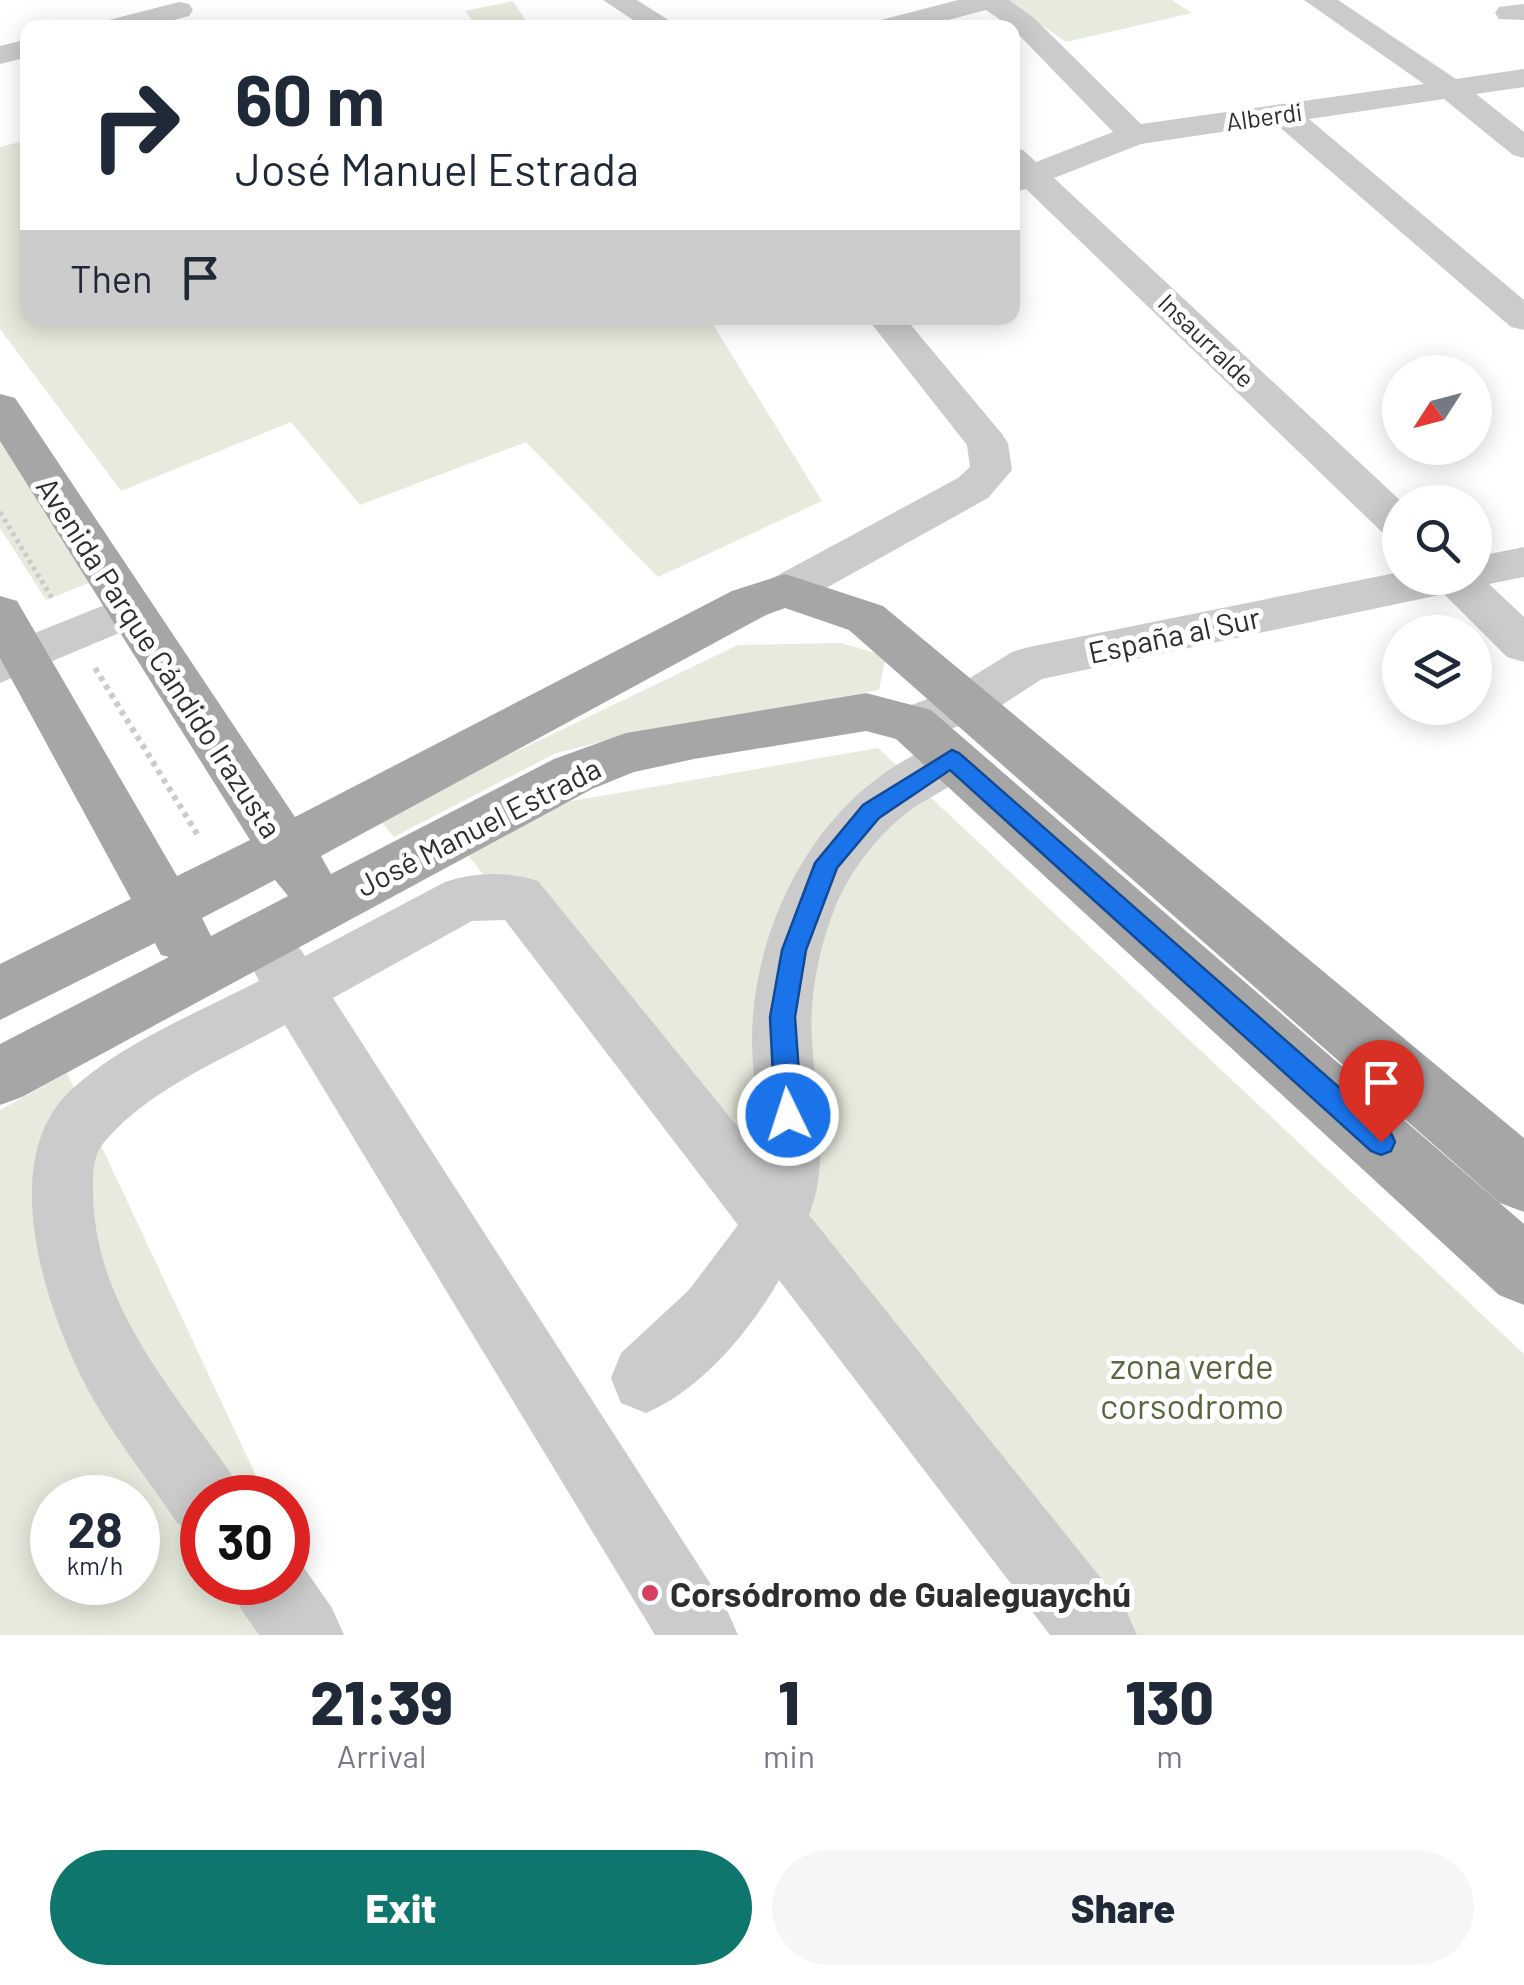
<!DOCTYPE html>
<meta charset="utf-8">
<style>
:root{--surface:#fff;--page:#f6f6f7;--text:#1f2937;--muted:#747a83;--accent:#0f766e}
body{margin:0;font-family:Barlow,sans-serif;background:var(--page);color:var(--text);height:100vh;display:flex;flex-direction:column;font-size:38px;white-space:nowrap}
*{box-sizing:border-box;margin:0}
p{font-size:32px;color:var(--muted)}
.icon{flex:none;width:55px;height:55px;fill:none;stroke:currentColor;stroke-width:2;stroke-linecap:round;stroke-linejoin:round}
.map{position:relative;height:1635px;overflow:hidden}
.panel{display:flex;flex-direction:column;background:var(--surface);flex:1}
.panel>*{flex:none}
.hud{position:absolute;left:20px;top:20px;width:1000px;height:305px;border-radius:20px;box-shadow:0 5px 25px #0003;background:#fff;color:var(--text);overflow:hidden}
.needle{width:65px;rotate:234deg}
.fabs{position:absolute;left:1382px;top:355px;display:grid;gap:20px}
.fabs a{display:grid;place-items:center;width:110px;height:110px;border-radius:50%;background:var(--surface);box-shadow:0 5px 25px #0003;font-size:50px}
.speed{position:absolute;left:30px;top:1475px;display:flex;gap:20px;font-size:50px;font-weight:700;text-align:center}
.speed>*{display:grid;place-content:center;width:130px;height:130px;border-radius:50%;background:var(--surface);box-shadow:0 5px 25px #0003;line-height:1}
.speed small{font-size:25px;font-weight:400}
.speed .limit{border:15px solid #d22;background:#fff;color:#111}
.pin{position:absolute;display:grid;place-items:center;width:85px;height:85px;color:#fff;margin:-102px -42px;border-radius:50% 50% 50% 0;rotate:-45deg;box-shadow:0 0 10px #0007}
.pin .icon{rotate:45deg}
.me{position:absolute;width:110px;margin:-55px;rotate:356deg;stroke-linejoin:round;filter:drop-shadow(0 0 8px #0008)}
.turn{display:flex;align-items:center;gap:35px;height:210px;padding:0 50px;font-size:45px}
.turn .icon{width:130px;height:130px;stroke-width:2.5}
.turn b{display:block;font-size:70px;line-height:85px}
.then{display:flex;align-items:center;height:95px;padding:0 50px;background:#0003;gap:20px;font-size:38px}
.eta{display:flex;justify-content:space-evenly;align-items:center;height:170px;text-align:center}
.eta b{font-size:60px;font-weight:800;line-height:70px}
.primary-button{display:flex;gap:20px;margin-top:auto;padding:20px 50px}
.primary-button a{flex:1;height:115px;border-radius:60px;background:var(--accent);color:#fff;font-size:40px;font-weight:800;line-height:115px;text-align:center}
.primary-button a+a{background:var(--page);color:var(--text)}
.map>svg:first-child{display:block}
.green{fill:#e6ebdd;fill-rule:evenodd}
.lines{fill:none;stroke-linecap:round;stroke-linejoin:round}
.path-far1{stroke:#cbcbcb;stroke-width:5;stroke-dasharray:4 4;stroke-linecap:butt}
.path{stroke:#cbcbcb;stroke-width:6;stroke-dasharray:5 5;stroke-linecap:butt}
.minor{fill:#cbcbcb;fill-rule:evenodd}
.major{fill:#a6a6a6;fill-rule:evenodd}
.route{fill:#1a73e8;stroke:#114b97;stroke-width:2.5}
.poi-dot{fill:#d73f61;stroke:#fff;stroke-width:4}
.labels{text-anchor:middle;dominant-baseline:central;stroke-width:10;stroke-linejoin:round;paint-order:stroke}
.far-street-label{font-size:25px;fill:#2e2e2e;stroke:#fff}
.street-label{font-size:30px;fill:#2e2e2e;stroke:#fff}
.near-park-label{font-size:35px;fill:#57673f;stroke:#fff}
.near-poi-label{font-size:35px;font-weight:bold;fill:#2e2e2e;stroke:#fff;text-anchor:start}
</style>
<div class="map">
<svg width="1524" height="1635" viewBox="0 0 1524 1635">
<rect width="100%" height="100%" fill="#fff"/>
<path class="green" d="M1005,0H1172L1192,13L1066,42Z
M513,1L530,27H477L465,11Z
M27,140L28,318H709L822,501L658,577L526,442L360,505L291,422L121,491L0,329V147Z
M0,402L119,571L46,600L0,528Z
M841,643L886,656L879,690L642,732L556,753L394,837L378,818L738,645Z
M878,748L1524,1354V1635H1068L465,851L548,805Z
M67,1073L266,1497L202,1498V1582H288V1542L331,1635H0V1110ZM52,1498H138V1582H52Z"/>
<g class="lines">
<path class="path-far1" d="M0,512L52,598"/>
<path class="path" d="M95,668L199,837"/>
<path class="minor" d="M603,0H637L681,28H645Z
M958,0H1009L1034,18L1141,124L1424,84L1304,0H1338L1456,79L1524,69V87L1476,94L1524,132V158L1513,155L1444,99L1309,119L1524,300V330L1511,327L1276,124L1141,144L1054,178L1402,502L1400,539L1385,535L1026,189L1012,193V147L1023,150L1036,162L1113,132L1012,28L986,10L918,28H869L873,22Z
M179,2L189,4L193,10L189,16L146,28H97L101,22Z
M1524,4V20L1499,19L1495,13L1499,7Z
M28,39V57L0,64V46Z
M867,318H905L1002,434L1008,443L1012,470L988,498L801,602L785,607L769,602L762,591L769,580L958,478L970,467L967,445Z
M1524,547V577L1489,584L1524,617V662L1507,657L1444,594L1042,679L983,717L913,743L895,737L888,724L895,711L949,691L1012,652L1029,647L1400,572V578H1475V557Z
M132,594L148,599L155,610L148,621L0,683V647Z
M952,739L970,745L977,759C964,784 934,793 912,809C879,833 852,868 836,905C819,947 809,995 812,1040C815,1099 831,1159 809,1215L1125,1608L1137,1635H1050L779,1280C750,1331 701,1390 646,1413L621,1403L611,1378L621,1353L689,1290L738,1225L505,920L472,921L333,998L726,1608L738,1635H655L285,1025C226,1058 151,1088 106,1140C93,1154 93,1171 93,1190C93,1301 169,1386 230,1472L240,1498H202V1534L178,1524C148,1479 110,1433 85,1384C46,1308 0,1171 63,1098C115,1045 194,1015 259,981L248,959L256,942C279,934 292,935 305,956L445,882C474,872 509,871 538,881L758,1152C759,1107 749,1061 753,1015C763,897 835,777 952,739Z
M288,1552L295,1555L332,1608L344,1635H259L241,1609L230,1582H288Z"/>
<path class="major" d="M0,394L15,398L295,817L732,591L785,574L883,606L1524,1138V1212L1500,1203L849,630L785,608L766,615L321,856L331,874L554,759L626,733L866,693L931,710L1524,1224V1305L1499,1295L896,739L866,731L694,759L634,772L592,789L22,1097L0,1105V1044L169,957L161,955L155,943L0,1020V964L131,899L0,658V596L17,601L177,876L250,840L0,441ZM275,880L288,896L211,936L202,918Z"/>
</g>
<path class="route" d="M952,750L959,753L1391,1133L1395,1142L1391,1151L1381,1155L1371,1151L950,770L879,818L837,868L806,950L795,1017L802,1115L798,1124L788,1127L779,1124L775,1115L770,1017L782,950L815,863L863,805Z"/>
<circle class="poi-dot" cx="650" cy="1593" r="10"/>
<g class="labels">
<g class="far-street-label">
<text transform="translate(1264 116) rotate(-8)">Alberdi</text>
<text transform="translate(1207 340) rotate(44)">Insaurralde</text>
</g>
<g class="street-label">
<text transform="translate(1174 634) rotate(-12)">España al Sur</text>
<text transform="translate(160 657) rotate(57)">Avenida Parque Cándido Irazusta</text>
<text transform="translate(478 826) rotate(-27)">José Manuel Estrada</text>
</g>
<g class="near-park-label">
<text x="1192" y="1365">zona verde<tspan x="1192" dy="40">corsodromo</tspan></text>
</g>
<g class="near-poi-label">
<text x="670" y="1593">Corsódromo de Gualeguaychú</text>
</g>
</g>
</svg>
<div class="fabs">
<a><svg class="needle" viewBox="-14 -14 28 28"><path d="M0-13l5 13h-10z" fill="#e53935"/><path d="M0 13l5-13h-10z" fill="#747a83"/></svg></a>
<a><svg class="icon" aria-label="search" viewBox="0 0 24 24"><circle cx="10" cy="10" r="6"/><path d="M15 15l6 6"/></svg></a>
<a><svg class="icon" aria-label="layers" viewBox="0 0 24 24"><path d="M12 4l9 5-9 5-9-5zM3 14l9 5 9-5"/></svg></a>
</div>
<div class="speed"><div>28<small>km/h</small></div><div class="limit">30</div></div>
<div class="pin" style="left:1381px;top:1142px;background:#d93025"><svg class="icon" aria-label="arrive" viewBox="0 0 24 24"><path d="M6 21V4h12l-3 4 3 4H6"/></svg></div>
<svg class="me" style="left:788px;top:1115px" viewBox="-20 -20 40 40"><circle r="17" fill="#1a73e8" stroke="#fff" stroke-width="3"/><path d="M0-11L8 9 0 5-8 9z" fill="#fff"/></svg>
<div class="hud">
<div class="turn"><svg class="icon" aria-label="right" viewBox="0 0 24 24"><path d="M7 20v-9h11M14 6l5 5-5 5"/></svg><div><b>60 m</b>José Manuel Estrada</div></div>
<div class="then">Then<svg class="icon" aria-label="arrive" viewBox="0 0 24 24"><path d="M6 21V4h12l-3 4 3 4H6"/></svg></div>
</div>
</div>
<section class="panel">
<div class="eta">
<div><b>21:39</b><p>Arrival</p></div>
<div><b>1</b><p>min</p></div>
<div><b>130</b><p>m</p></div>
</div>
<div class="primary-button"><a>Exit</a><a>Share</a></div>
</section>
